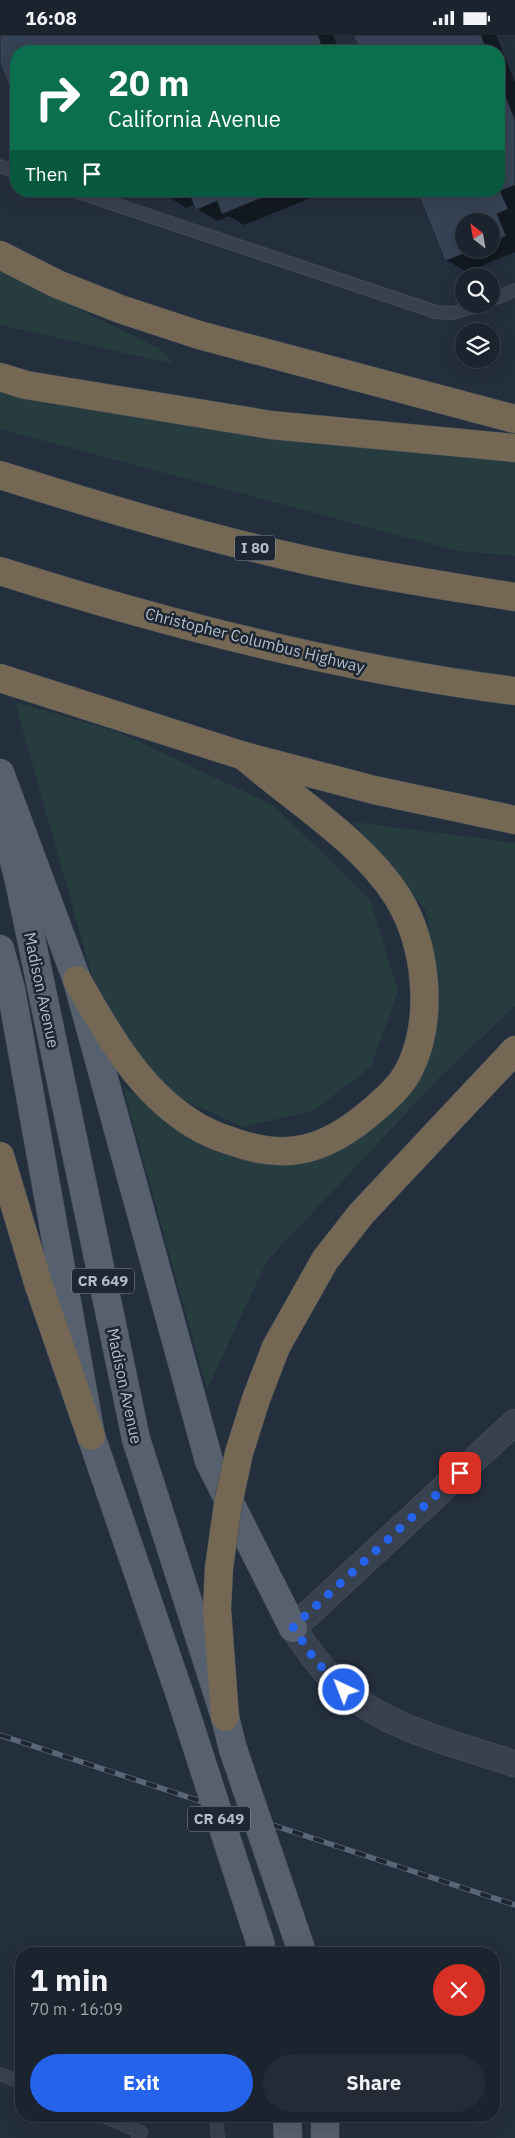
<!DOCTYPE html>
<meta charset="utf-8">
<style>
:root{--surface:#1b232e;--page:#242b36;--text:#f1f3f6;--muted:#a0a4aa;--line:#39404a;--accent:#2563eb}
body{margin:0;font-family:"IBM Plex Sans",sans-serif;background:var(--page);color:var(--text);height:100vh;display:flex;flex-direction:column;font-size:19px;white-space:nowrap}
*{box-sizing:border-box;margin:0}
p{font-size:16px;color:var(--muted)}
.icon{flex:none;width:28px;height:28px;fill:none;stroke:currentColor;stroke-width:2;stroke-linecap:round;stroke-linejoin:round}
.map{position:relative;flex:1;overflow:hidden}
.panel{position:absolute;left:15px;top:1912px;width:485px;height:175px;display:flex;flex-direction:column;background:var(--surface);border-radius:20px;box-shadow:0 5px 20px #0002,0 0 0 1px var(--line)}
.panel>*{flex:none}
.top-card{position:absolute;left:10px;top:10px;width:495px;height:152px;border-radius:20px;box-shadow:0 5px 20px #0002,0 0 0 1px var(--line);background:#0b6e4f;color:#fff;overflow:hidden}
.needle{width:32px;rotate:329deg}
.tools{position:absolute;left:455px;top:178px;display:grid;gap:10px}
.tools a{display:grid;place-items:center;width:45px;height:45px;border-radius:50%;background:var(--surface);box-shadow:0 5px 20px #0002,0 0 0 1px var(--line);font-size:25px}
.pin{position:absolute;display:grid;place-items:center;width:42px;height:42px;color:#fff;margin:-21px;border-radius:10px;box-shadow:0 2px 8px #0006}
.me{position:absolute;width:55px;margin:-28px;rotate:317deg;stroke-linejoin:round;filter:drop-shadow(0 0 4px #0008)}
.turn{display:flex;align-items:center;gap:18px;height:105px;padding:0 15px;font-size:22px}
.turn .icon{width:65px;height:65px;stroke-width:2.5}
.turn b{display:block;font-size:35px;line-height:42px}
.then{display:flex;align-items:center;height:48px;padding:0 15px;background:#0003;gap:10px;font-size:19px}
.round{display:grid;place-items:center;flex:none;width:52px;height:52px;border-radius:26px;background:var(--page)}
.head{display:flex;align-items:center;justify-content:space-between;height:85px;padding:0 15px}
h1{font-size:30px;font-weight:800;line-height:38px}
.action{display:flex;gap:10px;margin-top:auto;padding:10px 15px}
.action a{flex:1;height:58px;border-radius:30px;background:var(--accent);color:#fff;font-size:20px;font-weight:800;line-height:58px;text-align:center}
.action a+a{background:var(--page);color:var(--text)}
.status{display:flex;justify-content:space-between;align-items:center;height:35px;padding:0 25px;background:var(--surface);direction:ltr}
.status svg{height:14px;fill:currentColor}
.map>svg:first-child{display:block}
.green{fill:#263c3f}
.shadow{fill:#0007;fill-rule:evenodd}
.building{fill:#364354;stroke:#1f2835}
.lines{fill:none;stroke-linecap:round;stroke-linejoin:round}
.service-casing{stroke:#414a57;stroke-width:14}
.minor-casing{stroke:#414a57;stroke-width:27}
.primary-casing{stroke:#414a57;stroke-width:29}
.motorway-casing{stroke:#434c59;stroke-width:29}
.service{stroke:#38414e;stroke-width:12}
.minor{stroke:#38414e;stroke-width:25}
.primary{stroke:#56606e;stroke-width:28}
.motorway{stroke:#746855;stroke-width:28}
.rail-casing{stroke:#5a6575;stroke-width:5.5}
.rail{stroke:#1d2633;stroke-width:4;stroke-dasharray:11;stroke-linecap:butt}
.primary-bridge-casing{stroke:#414a57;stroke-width:29;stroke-linecap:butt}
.motorway-bridge-casing{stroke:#434c59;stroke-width:29;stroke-linecap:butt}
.primary-bridge{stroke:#56606e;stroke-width:28}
.motorway-bridge{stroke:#746855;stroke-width:28}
.route{stroke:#2563eb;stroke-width:9;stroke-dasharray:0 16.2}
.labels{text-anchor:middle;stroke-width:5;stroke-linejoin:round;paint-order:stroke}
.shield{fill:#1d2633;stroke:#878f9c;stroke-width:1}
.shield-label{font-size:15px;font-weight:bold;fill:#b4bcc9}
.street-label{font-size:16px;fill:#b4bcc9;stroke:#1d2633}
</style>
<div class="status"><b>16:08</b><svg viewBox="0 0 49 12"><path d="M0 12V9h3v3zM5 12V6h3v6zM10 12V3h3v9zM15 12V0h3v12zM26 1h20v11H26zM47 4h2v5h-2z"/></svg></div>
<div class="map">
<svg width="515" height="2103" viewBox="0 0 515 2103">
<rect width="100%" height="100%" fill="#242f3e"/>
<g class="green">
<polygon points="0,236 159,313 174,329 0,290"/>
<polygon points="0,346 515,424 515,521 457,516 0,394"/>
<polygon points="15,667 116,696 273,770 370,864 398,957 371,1032 313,1076 243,1092 177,1062 120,998 92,941"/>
<polygon points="354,787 515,808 515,971 442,1040 267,1226 207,1354 123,1052 252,1128 356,1103 426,1030 440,963 426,876"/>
</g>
<g class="shadow">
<polygon points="0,0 333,0 339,16 16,16 16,56 11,53 0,26"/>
<path d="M355,0H496L515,47V217L467,237L446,225L418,156H499V16H361ZM464,186H491V214H464Z"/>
<polygon points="142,156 328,156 244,190 229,181 218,186 197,174 195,169 186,173 164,159 154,163"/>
</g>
<g class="building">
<polygon points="0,0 318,0 321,9 303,16 16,16 16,52 10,54 0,29"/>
<polygon points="353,0 481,0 487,16 360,16"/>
<polygon points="499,45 515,85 515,150 500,156 508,174 497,179 506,201 491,207 491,186 464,186 464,214 475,214 445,226 417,156 499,156"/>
<polygon points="188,156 278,156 222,179 217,166 196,175"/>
</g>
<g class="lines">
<g class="service-casing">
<g id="service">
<polyline points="0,131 16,137"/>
<polyline points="75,156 436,277 453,278 482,269"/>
<polyline points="491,265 515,255"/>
<polyline points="0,2039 21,2047"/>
<polyline points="103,2081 141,2097 138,2103"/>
<polyline points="216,2081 218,2103"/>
</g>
</g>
<g class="minor-casing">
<path id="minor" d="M515,1387L293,1593C308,1615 323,1637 344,1655C388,1694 459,1710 515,1729"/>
</g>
<g class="primary-casing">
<g id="primary">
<polyline points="0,738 77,945 209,1426 293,1593"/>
<polyline points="0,770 19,846 136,1404 225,1682 233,1714"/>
<polyline points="0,914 11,954 91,1401 179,1657"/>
<polyline points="287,2081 288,2103"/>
<polyline points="325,2081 325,2103"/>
</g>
</g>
<g class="motorway-casing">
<g id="motorway">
<polyline points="0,220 57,249 120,274 199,300 515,384"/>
<polyline points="0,342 26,350 271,390 515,413"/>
<path d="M0,440C102,472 205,503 310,526C378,541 447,551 515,562"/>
<path d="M0,536C167,589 340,634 515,656"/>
<polyline points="0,643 244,721 374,755 515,785"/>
<path d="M77,945C107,998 139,1056 193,1089C204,1096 218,1102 231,1106C287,1127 327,1115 372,1076C386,1064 399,1053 408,1037C435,986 427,909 397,861C361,805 294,765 244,721"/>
<polyline points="0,1121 39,1251 91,1401"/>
<polyline points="239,1418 256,1364 276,1312 325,1225 361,1179 515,1015"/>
<polyline points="219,1533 217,1574 225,1682"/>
</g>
</g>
<use href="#service" class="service"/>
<use href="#minor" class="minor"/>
<use href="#primary" class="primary"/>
<use href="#motorway" class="motorway"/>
<g class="rail-casing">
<polyline id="rail" points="0,1700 515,1870"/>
</g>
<use href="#rail" class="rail"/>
<g class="primary-bridge-casing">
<g id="primary-bridge">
<polyline points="179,1657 261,1910"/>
<polyline points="233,1714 301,1914"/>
</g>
</g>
<g class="motorway-bridge-casing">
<polyline id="motorway-bridge" points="219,1533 228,1469 239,1418"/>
</g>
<use href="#primary-bridge" class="primary-bridge"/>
<use href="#motorway-bridge" class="motorway-bridge"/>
</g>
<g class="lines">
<polyline class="route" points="344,1655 315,1625 293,1592 460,1438"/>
</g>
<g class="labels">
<g class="shield">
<rect x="235" y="500.5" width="40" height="25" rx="4"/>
<rect x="72" y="1233.5" width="62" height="25" rx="4"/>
<rect x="188" y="1771.5" width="62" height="25" rx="4"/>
</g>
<g class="shield-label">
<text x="255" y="518">I 80</text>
<text x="103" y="1251">CR 649</text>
<text x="219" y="1789">CR 649</text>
</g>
<g class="street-label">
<text transform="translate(255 605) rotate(14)" y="6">Christopher Columbus Highway</text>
<text transform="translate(42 955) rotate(78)" y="6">Madison Avenue</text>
<text transform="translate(125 1351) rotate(78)" y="6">Madison Avenue</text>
</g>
</g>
</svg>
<div class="tools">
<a><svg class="needle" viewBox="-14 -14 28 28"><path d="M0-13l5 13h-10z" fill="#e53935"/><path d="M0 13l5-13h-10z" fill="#a0a4aa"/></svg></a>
<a><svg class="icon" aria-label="search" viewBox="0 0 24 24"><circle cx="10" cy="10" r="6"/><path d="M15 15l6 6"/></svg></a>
<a><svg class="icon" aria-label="layers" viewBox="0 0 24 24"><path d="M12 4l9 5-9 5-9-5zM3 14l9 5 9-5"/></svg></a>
</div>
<div class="pin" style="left:460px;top:1438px;background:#d93025"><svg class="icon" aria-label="arrive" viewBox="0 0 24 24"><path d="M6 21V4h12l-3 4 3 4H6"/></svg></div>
<svg class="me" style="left:344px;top:1655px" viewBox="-20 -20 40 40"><circle r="17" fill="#2563eb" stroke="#fff" stroke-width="3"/><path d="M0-11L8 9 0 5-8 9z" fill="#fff"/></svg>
<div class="top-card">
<div class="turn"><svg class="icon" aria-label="right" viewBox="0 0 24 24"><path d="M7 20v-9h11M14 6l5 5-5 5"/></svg><div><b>20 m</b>California Avenue</div></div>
<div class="then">Then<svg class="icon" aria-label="arrive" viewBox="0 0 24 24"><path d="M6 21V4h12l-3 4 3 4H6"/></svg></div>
</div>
<section class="panel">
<div class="head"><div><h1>1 min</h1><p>70 m · 16:09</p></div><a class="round" style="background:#d93025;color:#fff"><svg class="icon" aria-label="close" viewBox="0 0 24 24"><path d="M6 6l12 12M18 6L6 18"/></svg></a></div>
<div class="action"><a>Exit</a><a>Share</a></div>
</section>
</div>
